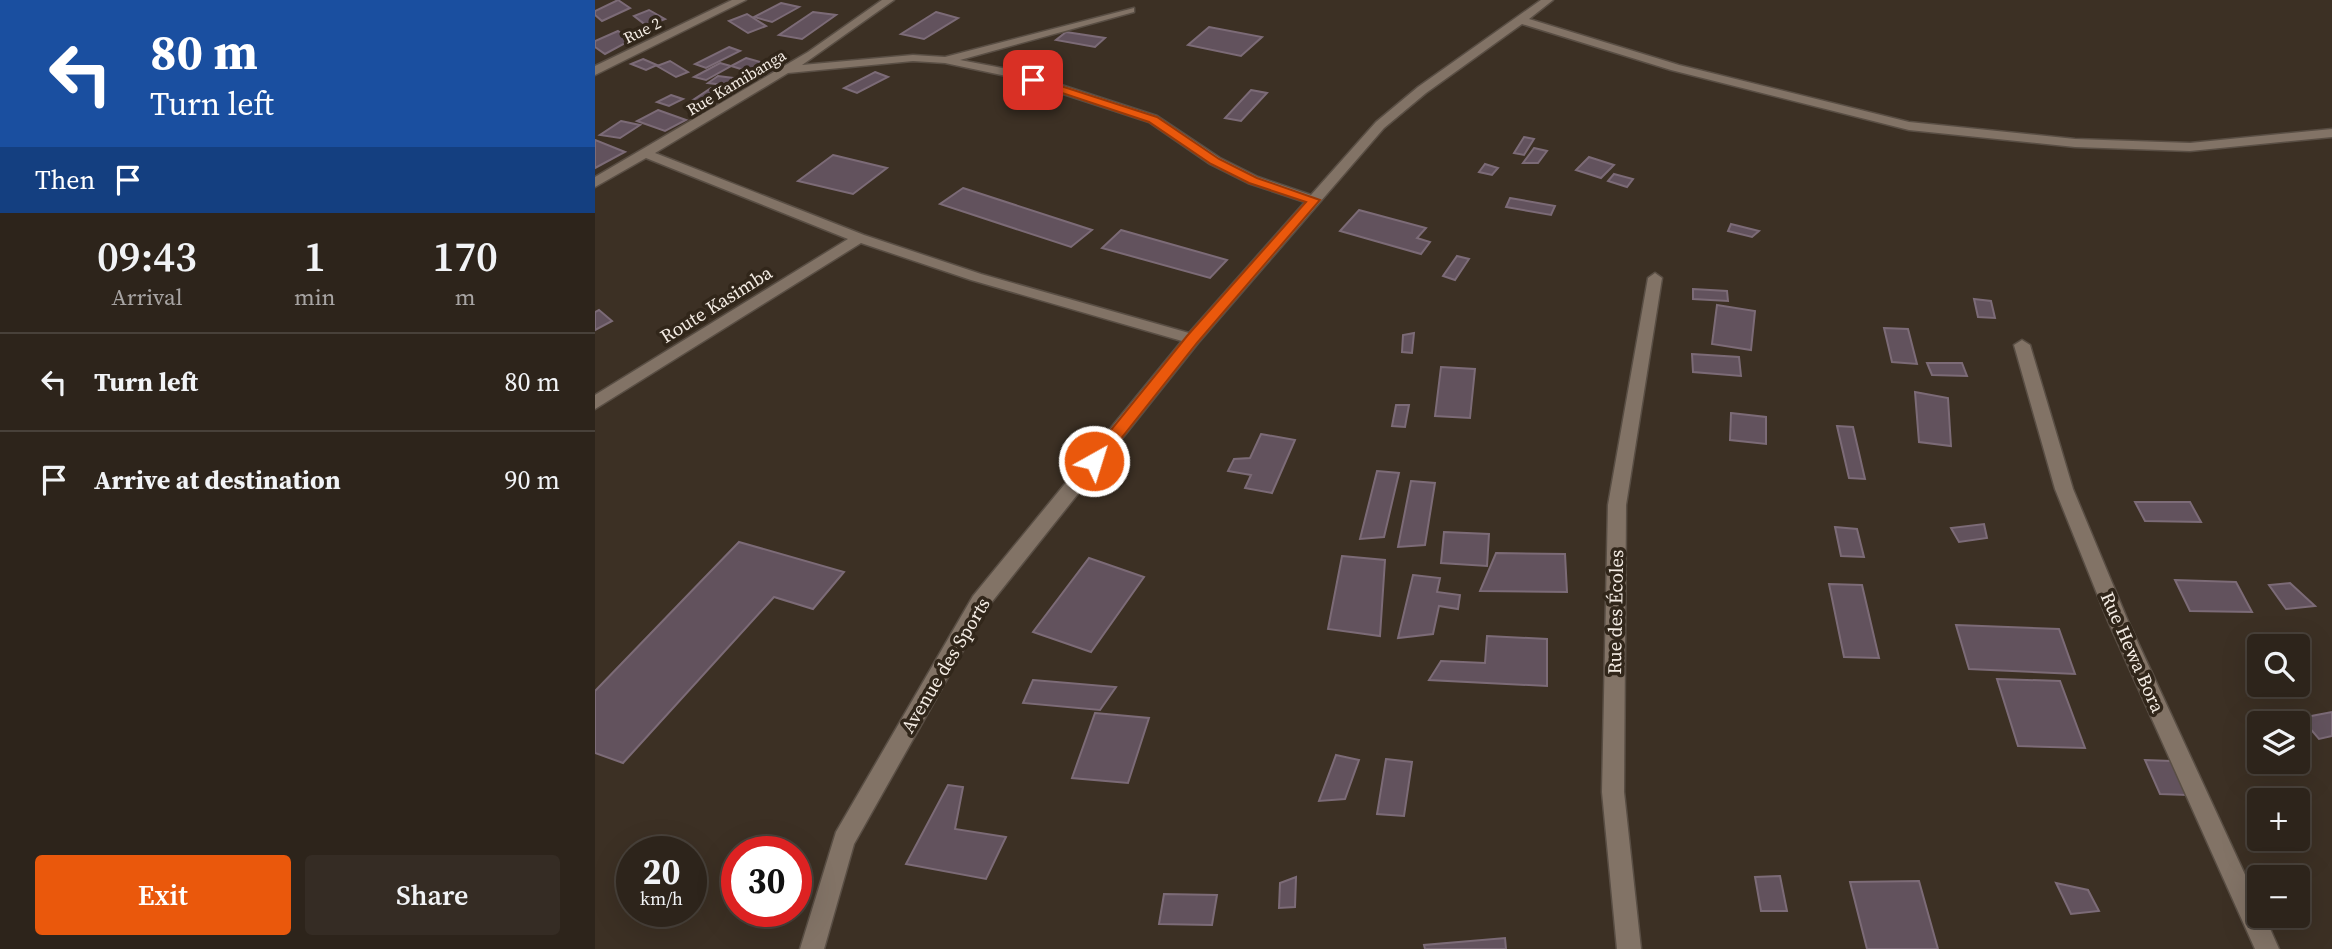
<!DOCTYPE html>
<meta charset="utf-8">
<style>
:root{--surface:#2d241b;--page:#352c24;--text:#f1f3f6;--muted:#a7a4a3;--line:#48413a;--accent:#ea580c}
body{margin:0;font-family:"Source Serif 4",serif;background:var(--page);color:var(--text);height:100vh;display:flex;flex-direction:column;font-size:26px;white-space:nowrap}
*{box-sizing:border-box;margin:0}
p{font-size:23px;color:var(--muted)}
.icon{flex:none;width:38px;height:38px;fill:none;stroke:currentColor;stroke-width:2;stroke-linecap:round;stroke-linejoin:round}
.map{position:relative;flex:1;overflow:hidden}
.drawer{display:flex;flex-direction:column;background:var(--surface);width:595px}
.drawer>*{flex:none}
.top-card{background:#1a4fa0;color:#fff;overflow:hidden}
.buttons{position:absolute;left:1652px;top:634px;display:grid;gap:14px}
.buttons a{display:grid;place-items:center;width:63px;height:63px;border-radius:7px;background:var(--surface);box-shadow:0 7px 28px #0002,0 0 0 2px var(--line);font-size:35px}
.speed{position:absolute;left:21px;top:836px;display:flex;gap:14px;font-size:35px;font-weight:700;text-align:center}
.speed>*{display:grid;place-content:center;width:91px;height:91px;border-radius:50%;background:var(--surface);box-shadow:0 7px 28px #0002,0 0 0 2px var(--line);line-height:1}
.speed small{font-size:18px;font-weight:400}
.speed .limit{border:10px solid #d22;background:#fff;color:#111}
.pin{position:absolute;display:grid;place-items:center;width:60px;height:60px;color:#fff;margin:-30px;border-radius:14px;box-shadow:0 4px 10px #0006}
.me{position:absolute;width:77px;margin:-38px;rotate:39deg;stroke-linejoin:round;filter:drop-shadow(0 0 5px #0008)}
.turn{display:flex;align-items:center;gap:24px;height:147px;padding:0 35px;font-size:32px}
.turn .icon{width:91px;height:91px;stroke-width:2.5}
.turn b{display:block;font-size:49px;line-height:60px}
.then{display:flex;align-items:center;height:66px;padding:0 35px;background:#0003;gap:14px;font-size:26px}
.eta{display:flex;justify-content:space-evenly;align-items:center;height:119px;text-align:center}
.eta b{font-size:42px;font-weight:600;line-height:49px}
.cta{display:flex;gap:14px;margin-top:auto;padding:14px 35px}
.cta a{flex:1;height:80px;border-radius:7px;background:var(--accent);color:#fff;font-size:28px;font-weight:600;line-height:80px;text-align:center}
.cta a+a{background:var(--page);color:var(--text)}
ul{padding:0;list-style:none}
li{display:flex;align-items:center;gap:21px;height:98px;padding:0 35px;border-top:2px solid var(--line)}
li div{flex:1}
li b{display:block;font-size:26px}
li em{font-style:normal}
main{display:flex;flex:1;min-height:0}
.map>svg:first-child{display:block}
.building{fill:#62525d;stroke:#7c6b77;stroke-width:2}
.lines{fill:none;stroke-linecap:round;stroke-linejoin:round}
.street-casing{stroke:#594e44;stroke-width:3}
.street{fill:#827366;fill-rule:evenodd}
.route{fill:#ea580c;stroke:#983908;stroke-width:2}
.labels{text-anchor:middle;stroke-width:7;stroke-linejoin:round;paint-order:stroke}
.far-street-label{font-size:16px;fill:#f4ece4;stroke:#31261a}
.street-label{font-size:19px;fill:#f4ece4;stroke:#31261a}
</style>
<main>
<section class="drawer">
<div class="top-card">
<div class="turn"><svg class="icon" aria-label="left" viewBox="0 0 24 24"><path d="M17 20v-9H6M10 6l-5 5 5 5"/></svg><div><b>80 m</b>Turn left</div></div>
<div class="then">Then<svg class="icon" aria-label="arrive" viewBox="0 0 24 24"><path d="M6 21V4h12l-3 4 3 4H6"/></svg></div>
</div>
<div class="eta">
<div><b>09:43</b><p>Arrival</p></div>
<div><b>1</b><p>min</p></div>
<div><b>170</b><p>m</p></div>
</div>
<ul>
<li><svg class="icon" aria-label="left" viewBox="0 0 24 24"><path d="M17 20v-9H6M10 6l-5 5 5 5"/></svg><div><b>Turn left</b></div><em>80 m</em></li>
<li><svg class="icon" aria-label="arrive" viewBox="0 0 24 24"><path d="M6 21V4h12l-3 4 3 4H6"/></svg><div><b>Arrive at destination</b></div><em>90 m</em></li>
</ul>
<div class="cta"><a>Exit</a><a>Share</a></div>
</section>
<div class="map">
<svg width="1737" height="949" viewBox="0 0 1737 949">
<rect width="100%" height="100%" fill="#3c3024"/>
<g class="building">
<polygon points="23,0 35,8 7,21 0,15 0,11"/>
<polygon points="186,3 204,7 177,22 159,17"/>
<polygon points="54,10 70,19 52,26 39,16"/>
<polygon points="218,12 241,15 207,39 184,35"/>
<polygon points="341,12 363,18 329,39 306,34"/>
<polygon points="152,14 171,26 153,33 134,21"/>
<polygon points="614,27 667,37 646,56 593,45"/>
<polygon points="23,31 36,40 10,54 0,47 0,41"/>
<polygon points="471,32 510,38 500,47 461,40"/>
<polygon points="134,47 145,51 111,68 100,64"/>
<polygon points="151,58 187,68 172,77 136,66"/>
<polygon points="48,59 62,65 51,70 36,64"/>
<polygon points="75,61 93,72 81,77 62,66"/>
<polygon points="125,63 136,66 111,80 99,77"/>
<polygon points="280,72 293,77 262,93 249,88"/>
<polygon points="123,76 162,81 153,88 113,83"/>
<polygon points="116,88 136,92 116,106 95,102"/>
<polygon points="656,90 672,93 646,121 630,118"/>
<polygon points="76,95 88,99 74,106 62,102"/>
<polygon points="63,110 91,120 70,131 42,121"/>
<polygon points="26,121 45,125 25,138 5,135"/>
<polygon points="929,137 939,139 929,155 919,153"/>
<polygon points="0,140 30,152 0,168"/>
<polygon points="939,148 952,151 943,163 928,163"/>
<polygon points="238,155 292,168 258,194 203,181"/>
<polygon points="994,157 1019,165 1006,178 981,170"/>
<polygon points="890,164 903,168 897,175 884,172"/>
<polygon points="1019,174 1038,179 1032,187 1013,181"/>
<polygon points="368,188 497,230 476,247 345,204"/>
<polygon points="915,198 960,206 956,215 911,207"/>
<polygon points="764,210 831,228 822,238 835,242 826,254 745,231"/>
<polygon points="1136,224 1164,231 1157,237 1133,231"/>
<polygon points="526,230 632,260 615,278 507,248"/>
<polygon points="862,256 874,259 860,280 848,276"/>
<polygon points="1098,289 1132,291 1133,301 1098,299"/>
<polygon points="1379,299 1396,301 1400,318 1383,317"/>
<polygon points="1122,305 1160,311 1156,350 1117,344"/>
<polygon points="4,310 17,321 0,330 0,312"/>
<polygon points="1289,328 1313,329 1322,364 1297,362"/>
<polygon points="819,333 817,353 807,352 808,335"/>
<polygon points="1097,354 1144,357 1146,376 1098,372"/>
<polygon points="1332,363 1367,363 1372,376 1337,375"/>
<polygon points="846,367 880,369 875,418 840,416"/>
<polygon points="1320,392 1353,398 1356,446 1324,442"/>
<polygon points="801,405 814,405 810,427 797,426"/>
<polygon points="1136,413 1171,417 1171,444 1135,440"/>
<polygon points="1242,426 1258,427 1270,479 1254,478"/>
<polygon points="666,434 700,440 677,493 650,488 656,475 633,471 639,459 655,458"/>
<polygon points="782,471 804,473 789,537 765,539"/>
<polygon points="816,481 840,483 830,545 803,547"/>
<polygon points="1540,502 1595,502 1606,522 1550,521"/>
<polygon points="1389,524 1392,538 1364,542 1356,528"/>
<polygon points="1240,527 1262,529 1269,557 1246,556"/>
<polygon points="849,532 894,534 892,566 846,563"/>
<polygon points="144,542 249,572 218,609 179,597 28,763 0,753 0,691"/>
<polygon points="901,553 970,554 972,592 885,591"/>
<polygon points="747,556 790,560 785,636 733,629"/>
<polygon points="494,558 549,577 496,652 438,632"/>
<polygon points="818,575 845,578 842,592 865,595 863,609 844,606 838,634 803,638"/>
<polygon points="1580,580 1641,582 1657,612 1595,611"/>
<polygon points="1695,583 1720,606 1691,609 1674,585"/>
<polygon points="1234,584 1267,585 1284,658 1249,657"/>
<polygon points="1361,625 1464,629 1480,674 1374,669"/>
<polygon points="892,636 952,639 952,686 834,680 846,661 890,663"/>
<polygon points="1402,679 1465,681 1490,748 1423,746"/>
<polygon points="438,680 521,687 505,710 428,703"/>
<polygon points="1737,712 1737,736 1724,739 1706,718"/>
<polygon points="500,713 554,718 533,783 477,778"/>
<polygon points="741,755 764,760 750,799 724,801"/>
<polygon points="791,759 817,762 809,816 782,814"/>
<polygon points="1550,760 1576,761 1592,795 1565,794"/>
<polygon points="353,785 368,787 360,829 411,837 391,879 311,864"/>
<polygon points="1185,876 1192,911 1166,911 1160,877"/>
<polygon points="701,877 700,907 684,908 685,883"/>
<polygon points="1324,881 1343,949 1272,949 1255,882"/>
<polygon points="1461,883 1493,890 1504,911 1476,914"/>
<polygon points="569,894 622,895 617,925 564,924"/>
<polygon points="910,938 911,949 830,949 829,945"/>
</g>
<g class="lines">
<g class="street-casing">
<g id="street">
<polygon points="137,0 151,0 0,75 0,66"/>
<path d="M287,0H299L207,65L318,55L350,57L539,8V12L365,60L423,71L562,116L625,158L663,177L716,195L781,122L823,87L946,0H958L934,19L1084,65L1314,122L1480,139L1595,143L1737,129V137L1595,151L1480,147L1314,130L1076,70L927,24L831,93L789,128L603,343L392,608L259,844L229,949H205L241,832L378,596L587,341L376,280L266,243L0,409V395L253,239L51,158L0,187V177L213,52ZM318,61L350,63L416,77L554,122L615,164L653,183L710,202L594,333L386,274L269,235L60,153L193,73Z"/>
<polygon points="1060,273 1067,278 1031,505 1029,792 1046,949 1022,949 1007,792 1013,505 1053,278"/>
<polygon points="1427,340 1435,345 1478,489 1533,621 1664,905 1664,915 1669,915 1684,949 1660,949 1513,621 1460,489 1419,345"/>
</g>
</g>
<use href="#street" class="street"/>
</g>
<polygon class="route" points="438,77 562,117 624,159 662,178 725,200 602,343 505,465 494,465 491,461 494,457 592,336 711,202 654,183 616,164 554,122 434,82 432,80"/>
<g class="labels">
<g class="far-street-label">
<text transform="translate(47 30) rotate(-26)" y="6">Rue 2</text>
<text transform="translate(141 82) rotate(-31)" y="6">Rue Kamibanga</text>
</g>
<g class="street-label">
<text transform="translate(121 304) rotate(-32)" y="7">Route Kasimba</text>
<text transform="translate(1020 612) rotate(-89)" y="7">Rue des Écoles</text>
<text transform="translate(1538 652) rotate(66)" y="7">Rue Hewa Bora</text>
<text transform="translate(350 665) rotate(-59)" y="7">Avenue des Sports</text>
</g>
</g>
</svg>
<div class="buttons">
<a><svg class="icon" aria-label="search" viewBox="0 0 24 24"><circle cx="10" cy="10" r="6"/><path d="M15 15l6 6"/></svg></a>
<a><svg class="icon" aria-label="layers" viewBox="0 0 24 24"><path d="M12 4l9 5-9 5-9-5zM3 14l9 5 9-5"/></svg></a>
<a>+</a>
<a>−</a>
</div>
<div class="speed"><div>20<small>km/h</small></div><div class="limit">30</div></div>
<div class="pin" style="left:438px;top:80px;background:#d93025"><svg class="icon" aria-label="arrive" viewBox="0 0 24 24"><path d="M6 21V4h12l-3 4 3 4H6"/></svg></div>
<svg class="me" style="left:499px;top:461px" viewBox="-20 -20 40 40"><circle r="17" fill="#ea580c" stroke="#fff" stroke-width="3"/><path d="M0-11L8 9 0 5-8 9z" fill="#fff"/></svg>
</div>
</main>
